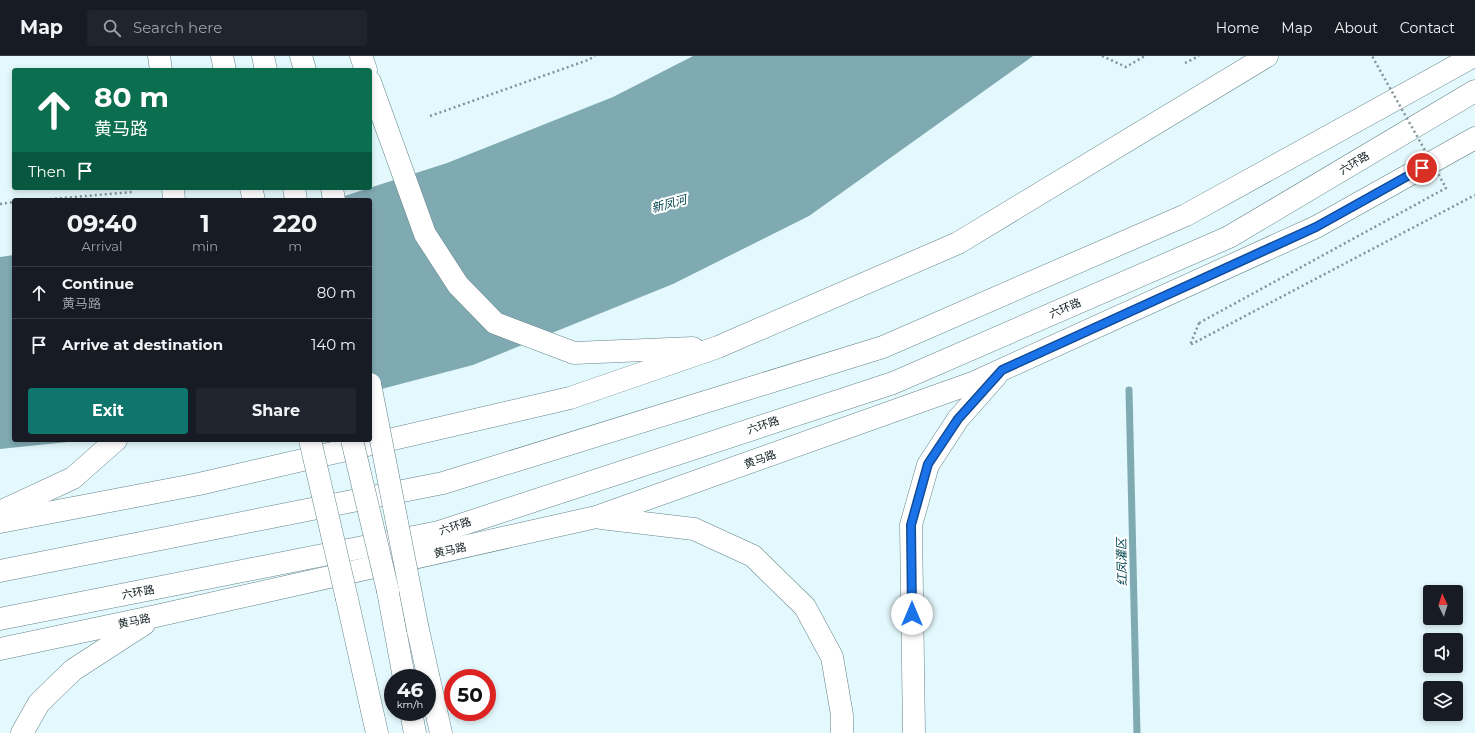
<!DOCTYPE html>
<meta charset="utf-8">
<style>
:root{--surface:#171b24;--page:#20242c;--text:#f1f3f6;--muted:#9ea1a6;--line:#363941;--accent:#0f766e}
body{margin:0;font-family:Montserrat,"Noto Sans SC",sans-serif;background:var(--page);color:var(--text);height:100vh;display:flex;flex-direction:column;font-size:15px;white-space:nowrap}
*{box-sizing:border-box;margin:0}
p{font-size:13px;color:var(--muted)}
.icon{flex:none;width:22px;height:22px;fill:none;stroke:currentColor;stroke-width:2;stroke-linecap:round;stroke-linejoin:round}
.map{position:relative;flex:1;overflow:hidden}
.sheet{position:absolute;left:12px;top:142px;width:360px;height:244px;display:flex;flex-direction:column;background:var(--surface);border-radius:4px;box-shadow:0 2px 6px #0003}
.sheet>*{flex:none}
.banner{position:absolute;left:12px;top:12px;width:360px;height:122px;border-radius:4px;box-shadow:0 2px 6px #0003;background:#0b6e4f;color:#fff;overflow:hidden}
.needle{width:26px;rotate:356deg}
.fabs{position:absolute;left:1423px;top:529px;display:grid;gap:8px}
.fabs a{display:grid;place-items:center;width:40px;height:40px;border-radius:4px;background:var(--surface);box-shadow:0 2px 6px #0003;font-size:20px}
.speed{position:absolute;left:384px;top:613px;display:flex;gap:8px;font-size:20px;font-weight:700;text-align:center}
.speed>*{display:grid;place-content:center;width:52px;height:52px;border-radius:50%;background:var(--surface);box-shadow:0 2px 6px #0003;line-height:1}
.speed small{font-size:10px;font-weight:400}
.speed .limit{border:6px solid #d22;background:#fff;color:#111}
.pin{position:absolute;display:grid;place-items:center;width:34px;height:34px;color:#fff;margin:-17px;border:2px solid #fff;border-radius:50%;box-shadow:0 1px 4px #0007}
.me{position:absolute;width:44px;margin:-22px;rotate:0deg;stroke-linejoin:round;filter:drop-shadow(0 0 3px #0008)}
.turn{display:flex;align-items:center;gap:14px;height:84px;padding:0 16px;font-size:18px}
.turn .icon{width:52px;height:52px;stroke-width:2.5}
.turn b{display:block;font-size:28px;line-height:34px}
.then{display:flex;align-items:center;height:38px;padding:0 16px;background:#0003;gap:8px;font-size:15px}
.eta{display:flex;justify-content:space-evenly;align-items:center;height:68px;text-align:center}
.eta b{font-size:24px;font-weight:700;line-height:28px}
.button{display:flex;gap:8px;margin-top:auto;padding:8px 16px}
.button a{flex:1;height:46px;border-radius:4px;background:var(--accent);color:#fff;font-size:16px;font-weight:700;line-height:46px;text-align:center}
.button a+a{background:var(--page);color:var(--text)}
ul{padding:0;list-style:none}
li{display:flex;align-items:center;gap:12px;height:52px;padding:0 16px;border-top:1px solid var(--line)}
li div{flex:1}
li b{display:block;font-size:15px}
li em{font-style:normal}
header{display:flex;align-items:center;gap:24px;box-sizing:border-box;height:56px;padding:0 20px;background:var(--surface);border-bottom:1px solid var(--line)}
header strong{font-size:19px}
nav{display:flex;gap:22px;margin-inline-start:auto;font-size:14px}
.search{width:280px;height:36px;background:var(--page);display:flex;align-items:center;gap:10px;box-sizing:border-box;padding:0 14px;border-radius:4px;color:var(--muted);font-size:15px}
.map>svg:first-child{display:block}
.water{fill:#80aab2}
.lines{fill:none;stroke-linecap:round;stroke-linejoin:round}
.stream{stroke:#80aab2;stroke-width:7}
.major-casing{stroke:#63848a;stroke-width:23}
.highway-casing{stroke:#63848a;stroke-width:23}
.path{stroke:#829397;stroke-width:2.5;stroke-dasharray:2 3;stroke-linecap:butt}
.major{stroke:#fff;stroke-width:22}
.highway{stroke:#fff;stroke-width:22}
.major-bridge-casing{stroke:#63848a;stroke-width:23;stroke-linecap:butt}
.path-bridge{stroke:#829397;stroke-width:2.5;stroke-dasharray:2 3;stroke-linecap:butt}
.major-bridge{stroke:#fff;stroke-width:22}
.route-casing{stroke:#114b97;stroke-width:10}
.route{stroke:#1a73e8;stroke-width:7}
.labels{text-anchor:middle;stroke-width:4;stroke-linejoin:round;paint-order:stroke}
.street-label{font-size:11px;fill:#0e1b1e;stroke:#fff}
.water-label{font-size:12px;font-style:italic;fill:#01454e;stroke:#fff}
</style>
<header>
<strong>Map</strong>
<div class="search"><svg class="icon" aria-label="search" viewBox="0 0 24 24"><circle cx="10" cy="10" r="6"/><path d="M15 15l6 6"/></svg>Search here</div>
<nav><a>Home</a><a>Map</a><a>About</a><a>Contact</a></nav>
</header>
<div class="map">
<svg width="1475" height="677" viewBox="0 0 1475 677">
<rect width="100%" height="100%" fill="#e4f9fd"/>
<g class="water">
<polygon points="693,0 1033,0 809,160 673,228 473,309 370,336 370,144 332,144 447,107 613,41"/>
<polygon points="14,199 14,384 87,384 0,393 0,201"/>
</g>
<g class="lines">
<polyline class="stream" points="1129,334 1137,677"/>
<g class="major-casing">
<g id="major">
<polyline points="159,0 161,14"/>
<polyline points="222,0 225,14"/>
<polyline points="263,0 266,14"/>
<polyline points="301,0 305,14"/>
<polyline points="361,0 366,14"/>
<polyline points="370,26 425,178 458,229 495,267 574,297 693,292"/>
<polyline points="173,132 174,144"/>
<polyline points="251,132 254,144"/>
<polyline points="294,132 296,144"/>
<polyline points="332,132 334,144"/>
<polyline points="0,456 73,422 116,384"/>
<polyline points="601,462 694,473 753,500 805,551 832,601 842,659 842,677"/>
<polyline points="0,466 199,428 570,342 718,291 958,187 1267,0"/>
<polyline points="388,535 404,622"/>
<polyline points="347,543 377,677"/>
<polyline points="418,574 441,677"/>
<polyline points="0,593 156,560 596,461 975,326 1316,171 1475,82"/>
<polyline points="411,656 415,677"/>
<polyline points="22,677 39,647 73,614 144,568"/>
<polyline points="914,677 911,469 928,409 958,363 996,320"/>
</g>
</g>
<g class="highway-casing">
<g id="highway">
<polyline points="0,515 443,427 883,291 1186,159 1474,0"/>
<polyline points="0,563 439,476 893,327 1229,181 1475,35"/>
</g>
</g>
<g class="path">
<polyline points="1102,0 1126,11 1145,0"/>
<polyline points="1185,7 1199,0"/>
<polyline points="430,60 588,4 595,0"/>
<polyline points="40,144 132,136"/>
<polyline points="0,148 14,146"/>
<polyline points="1199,267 1190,289 1475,139"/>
</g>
<use href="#major" class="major"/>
<use href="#highway" class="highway"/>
<g class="major-bridge-casing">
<g id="major-bridge">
<polyline points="370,328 418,574"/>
<polyline points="310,384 347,543"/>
<polyline points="352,384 388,535"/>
</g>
</g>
<polyline class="path-bridge" points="1199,267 1446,132 1372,0"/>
<use href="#major-bridge" class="major-bridge"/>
</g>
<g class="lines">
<g class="route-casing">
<polyline id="route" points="912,558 911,469 928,408 958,363 1002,314 1316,171 1422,112"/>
</g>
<use href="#route" class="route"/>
</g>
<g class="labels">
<g class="street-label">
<text transform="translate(1354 107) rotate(-31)" y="4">六环路</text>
<text transform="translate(1065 252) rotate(-23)" y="4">六环路</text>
<text transform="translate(763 369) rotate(-18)" y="4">六环路</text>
<text transform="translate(760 403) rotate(-20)" y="4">黄马路</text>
<text transform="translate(455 470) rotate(-18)" y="4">六环路</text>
<text transform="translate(450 494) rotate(-13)" y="4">黄马路</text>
<text transform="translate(138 536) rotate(-11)" y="4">六环路</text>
<text transform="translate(134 565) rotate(-12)" y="4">黄马路</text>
</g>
<g class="water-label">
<text transform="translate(669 148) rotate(-15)" y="4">新凤河</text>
<text transform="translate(1122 506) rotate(-91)" y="4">红凤灌区</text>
</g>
</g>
</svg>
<div class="fabs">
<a><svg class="needle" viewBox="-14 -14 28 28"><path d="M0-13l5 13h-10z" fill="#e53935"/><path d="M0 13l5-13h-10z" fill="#9ea1a6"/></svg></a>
<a><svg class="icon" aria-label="sound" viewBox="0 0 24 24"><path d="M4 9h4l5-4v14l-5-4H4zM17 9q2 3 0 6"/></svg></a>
<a><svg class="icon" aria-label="layers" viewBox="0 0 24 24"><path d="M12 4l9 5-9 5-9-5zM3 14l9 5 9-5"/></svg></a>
</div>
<div class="speed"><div>46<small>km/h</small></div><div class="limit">50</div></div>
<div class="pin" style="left:1422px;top:112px;background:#d93025"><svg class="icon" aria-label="arrive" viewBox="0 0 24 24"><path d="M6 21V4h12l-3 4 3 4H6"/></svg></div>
<svg class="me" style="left:912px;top:558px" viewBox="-20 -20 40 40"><circle r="19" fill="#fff"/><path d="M0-13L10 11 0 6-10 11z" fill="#1a73e8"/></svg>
<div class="banner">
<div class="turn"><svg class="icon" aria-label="ahead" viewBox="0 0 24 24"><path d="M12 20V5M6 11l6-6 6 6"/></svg><div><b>80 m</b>黄马路</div></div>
<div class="then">Then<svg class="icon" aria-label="arrive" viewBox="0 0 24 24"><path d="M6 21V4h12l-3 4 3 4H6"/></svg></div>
</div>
<section class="sheet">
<div class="eta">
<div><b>09:40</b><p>Arrival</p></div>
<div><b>1</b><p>min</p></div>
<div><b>220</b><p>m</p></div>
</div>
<ul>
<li><svg class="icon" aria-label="ahead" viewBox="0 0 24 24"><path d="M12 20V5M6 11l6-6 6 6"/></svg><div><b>Continue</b><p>黄马路</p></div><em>80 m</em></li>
<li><svg class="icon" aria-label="arrive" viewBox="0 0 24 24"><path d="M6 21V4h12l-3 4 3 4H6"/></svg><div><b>Arrive at destination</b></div><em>140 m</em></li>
</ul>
<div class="button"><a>Exit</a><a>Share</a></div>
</section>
</div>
